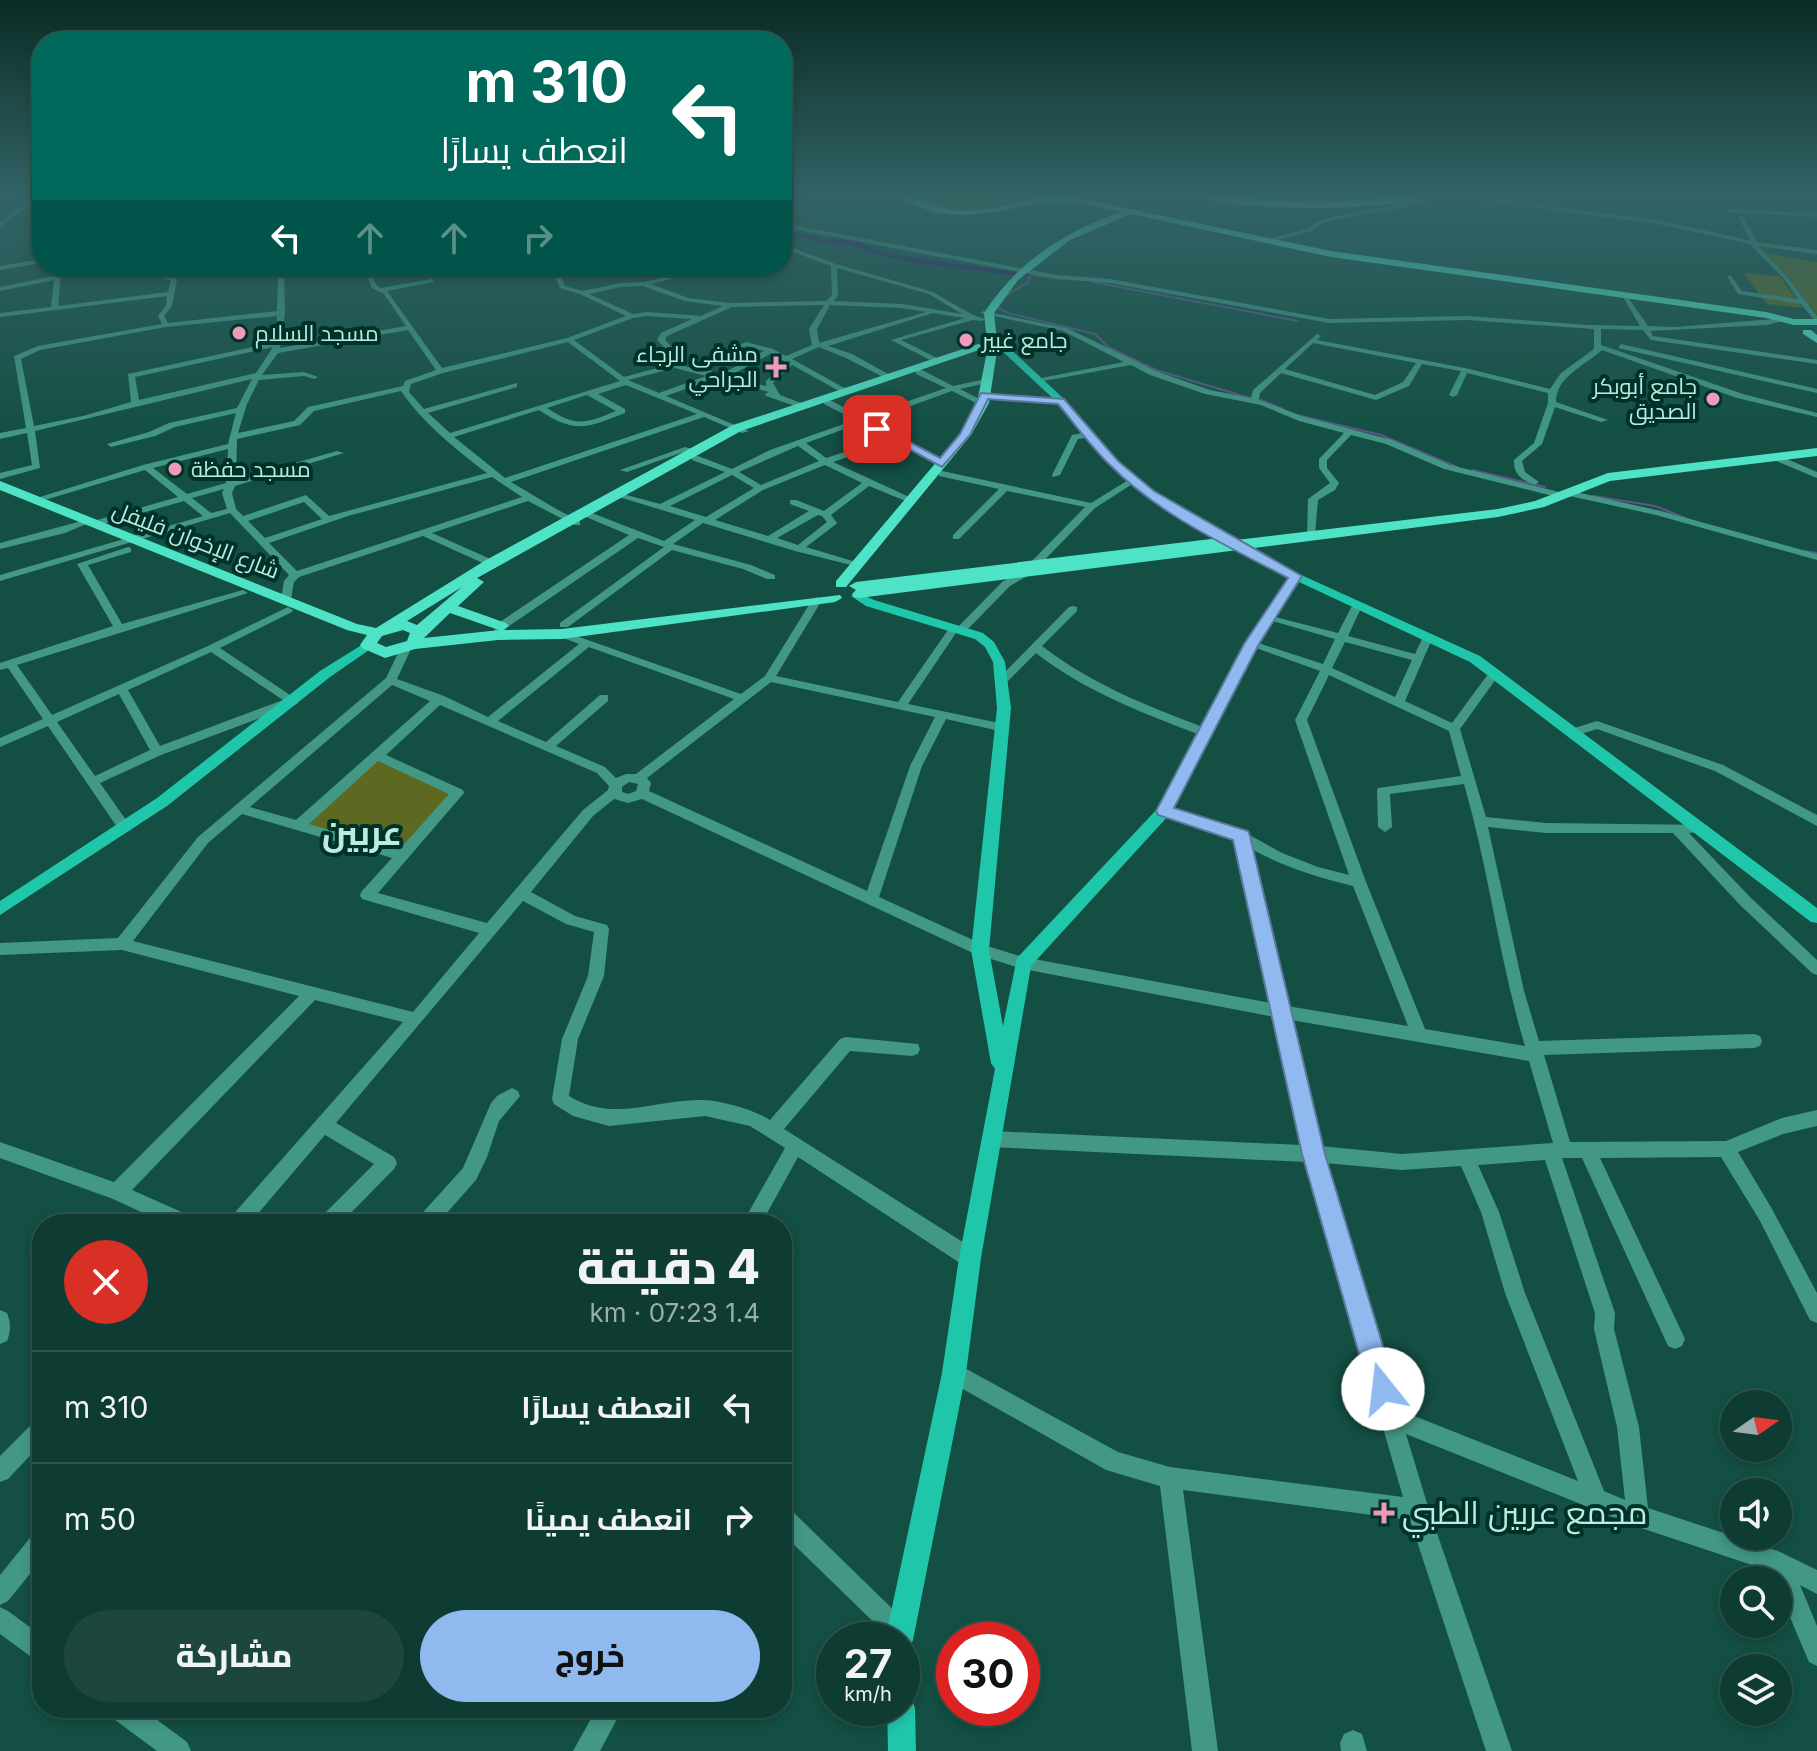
<!DOCTYPE html>
<html lang="ar">
<meta charset="utf-8">
<style>
:root{--surface:#0e3b32;--page:#1c463e;--text:#f1f3f6;--muted:#9badac;--line:#2e554d;--accent:#90b9f0}
body{margin:0;font-family:Inter,Cairo,sans-serif;background:var(--page);color:var(--text);direction:rtl;height:100vh;display:flex;flex-direction:column;font-size:30px;white-space:nowrap}
*{box-sizing:border-box;margin:0}
p{font-size:26px;color:var(--muted)}
.icon{flex:none;width:44px;height:44px;fill:none;stroke:currentColor;stroke-width:2;stroke-linecap:round;stroke-linejoin:round}
.map{position:relative;flex:1;overflow:hidden;direction:ltr}
.side{position:absolute;left:32px;top:1214px;width:760px;height:504px;display:flex;flex-direction:column;background:var(--surface);border-radius:32px;box-shadow:0 4px 12px #0003,0 0 0 2px var(--line);direction:rtl}
.side>*{flex:none}
.top-card{position:absolute;left:32px;top:32px;width:760px;height:244px;border-radius:32px;box-shadow:0 4px 12px #0003,0 0 0 2px var(--line);direction:rtl;background:#00695c;color:#fff;overflow:hidden}
.needle{width:52px;rotate:76deg}
.controls{position:absolute;left:1720px;top:1390px;display:grid;gap:16px}
.controls a{display:grid;place-items:center;width:72px;height:72px;border-radius:50%;background:var(--surface);box-shadow:0 4px 12px #0003,0 0 0 2px var(--line);font-size:40px}
.speed{position:absolute;left:816px;top:1622px;display:flex;gap:16px;font-size:40px;font-weight:700;text-align:center}
.speed>*{display:grid;place-content:center;width:104px;height:104px;border-radius:50%;background:var(--surface);box-shadow:0 4px 12px #0003,0 0 0 2px var(--line);line-height:1}
.speed small{font-size:20px;font-weight:400}
.speed .limit{border:12px solid #d22;background:#fff;color:#111}
.pin{position:absolute;display:grid;place-items:center;width:68px;height:68px;color:#fff;margin:-34px;border-radius:16px;box-shadow:0 4px 12px #0006}
.me{position:absolute;width:88px;margin:-44px;rotate:344deg;stroke-linejoin:round;filter:drop-shadow(0 0 6px #0008)}
.turn{display:flex;align-items:center;gap:28px;height:168px;padding:0 32px;font-size:36px}
.turn .icon{width:104px;height:104px;stroke-width:2.5}
.turn b{display:block;font-size:56px;line-height:68px}
.lanes{display:flex;align-items:center;height:76px;padding:0 32px;background:#0003;justify-content:center;gap:40px;direction:ltr}
.lanes .off{opacity:.35}
.round{display:grid;place-items:center;flex:none;width:84px;height:84px;border-radius:42px;background:var(--page)}
.summary{display:flex;align-items:center;justify-content:space-between;height:136px;padding:0 32px}
h1{font-size:48px;font-weight:800;line-height:60px}
.action{display:flex;gap:16px;margin-top:auto;padding:16px 32px}
.action a{flex:1;height:92px;border-radius:48px;background:var(--accent);color:#111;font-size:32px;font-weight:800;line-height:92px;text-align:center}
.action a+a{background:var(--page);color:var(--text)}
ul{padding:0;list-style:none}
li{display:flex;align-items:center;gap:24px;height:112px;padding:0 32px;border-top:2px solid var(--line)}
li div{flex:1}
li b{display:block;font-size:30px}
li em{font-style:normal}
.map>svg:first-child{display:block}
.green{fill:#5d6820}
.lines{fill:none;stroke-linecap:round;stroke-linejoin:round}
.stream{stroke:#5f558c;stroke-width:2}
.river{fill:#381468;fill-rule:evenodd}
.minor{fill:#429885;fill-rule:evenodd}
.tertiary{fill:#429885;fill-rule:evenodd}
.secondary{fill:#20c6aa;fill-rule:evenodd}
.primary{fill:#4ee3c6;fill-rule:evenodd}
.trunk{fill:#68efd2;fill-rule:evenodd}
.route{fill:#90b9f0;stroke:#5e789c;stroke-width:2}
.poi-dot{fill:#ef9ab8;stroke:#00322a;stroke-width:3}
.labels{text-anchor:middle;stroke-width:8;stroke-linejoin:round;paint-order:stroke}
.far-poi-label{font-size:22px;fill:#bbecdf;stroke:#00322a;text-anchor:start}
.far-street-label{font-size:22px;fill:#bbecdf;stroke:#00322a}
.near-poi-label{font-size:32px;fill:#bbecdf;stroke:#00322a;text-anchor:start}
.district-label{font-size:34px;font-weight:bold;fill:#bbecdf;stroke:#00322a}
</style>
<div class="map">
<svg width="1817" height="1751" viewBox="0 0 1817 1751">
<rect width="100%" height="100%" fill="#134f43"/>
<g class="green">
<path d="M929,193H1033L1035,194C1017,212 942,220 925,199Z"/>
<path d="M1206,193H1419C1345,206 1281,207 1206,193Z"/>
<polygon points="1765,253 1817,262 1817,315 1789,278"/>
<polygon points="1743,273 1779,276 1803,308 1767,304"/>
<polygon points="377,760 453,794 401,852 306,824"/>
</g>
<g class="lines">
<g class="stream">
<polyline points="1026,274 1062,279"/>
<polyline points="1093,282 1298,321"/>
<polyline points="1003,297 1029,282 1029,277 1021,273"/>
<polyline points="996,307 1008,313 1095,334 1108,347 1156,370 1250,398"/>
<polyline points="1261,400 1283,409"/>
<polyline points="1301,416 1381,435 1457,467"/>
<polyline points="1472,470 1545,487"/>
<polyline points="1593,496 1655,506 1690,520"/>
<polyline points="1805,551 1817,553"/>
</g>
<polygon class="river" points="782,230 831,239 855,240 870,248 909,257 1031,274 1026,277 909,262 864,251 853,245 831,245 782,234"/>
<g class="minor">
<polygon points="1451,193 1663,221 1751,241 1738,217 1743,216 1757,242 1817,250 1817,254 1758,246 1787,276 1817,316 1817,321 1814,320 1801,304 1738,294 1727,276 1731,276 1742,291 1798,299 1783,278 1750,244 1663,225 1449,196"/>
<polygon points="1726,209 1817,213 1817,217 1724,212"/>
<path d="M782,223L1057,275L1110,279L1329,319L1468,316L1589,325L1640,326L1622,295L1625,293L1648,326L1675,327L1786,318V320L1767,325L1650,331L1653,336L1817,360V364L1651,340L1643,330L1601,329V345L1743,394L1817,413V417L1737,398L1602,350C1586,365 1556,376 1556,402L1608,420L1601,422L1555,407L1542,444L1522,461L1525,472L1539,482L1535,485C1523,481 1513,474 1514,460L1534,443L1548,403V393L1467,373L1457,395L1453,397L1449,395L1461,371L1422,364L1409,386L1376,400L1281,373L1260,393L1259,400L1305,417L1392,440L1450,465L1563,493L1567,490L1661,511L1817,554V560L1656,515L1565,495L1561,498L1444,469L1386,444L1351,435L1327,460V468L1339,483L1335,490L1318,500L1315,534L1307,536L1308,499L1330,483L1319,468V459L1344,433L1299,421L1261,405L1205,394L1150,375L1131,365L1038,382L1037,380L1041,378L1124,362L1063,331L980,313L983,311L1067,328L1156,371L1210,390L1251,398L1253,390L1317,334L1321,336L1317,340L1465,368L1550,389L1561,373L1594,349V329L1468,320L1329,323L1110,283L1057,279L782,227ZM1313,343L1416,363L1403,382L1375,395L1285,369Z"/>
<path d="M782,244L836,264L933,292L973,315L985,319L982,321L973,320L901,340L939,359L940,361L936,363L891,340L965,318L933,313L828,346L852,354L890,375V379H887L846,358L819,347L792,359L848,390L841,392L792,365L773,383L780,395L801,403V407H798L766,396L765,394L769,392L711,377V380L666,396L749,431L742,433L704,417L511,482L558,510L580,521V525H574L528,501L432,533L495,561V565H487L423,536L299,577L294,582L291,599L286,602L281,599L284,581L289,575L230,513L0,581V575L203,516L184,501L93,527L89,523L65,533L0,549V543L89,519L90,522L178,497L145,470L38,502L30,500L143,465L228,444L236,413L175,427L155,436L111,447L107,444L149,432L169,423L237,408L252,379L35,431L40,468L0,479V473L32,465L27,433L0,439V433L26,428L14,356L38,346L162,324L158,316L166,306L167,296L0,317V313L51,307L54,280L0,291V287L55,276L56,266H62V269L95,266L61,272L58,306L168,292L171,280L149,274L147,266H153L154,272L177,279L172,306L164,316L168,323L277,311L278,273L287,266H294L284,274L285,313L280,348L406,326L384,294L372,288L367,277L372,276L377,286L381,288L432,279L434,282L387,291L442,368L567,338L626,316L580,294L560,288L556,279L531,266H539L561,277L565,286L582,291L621,283L644,282L713,266H724L651,284L688,298L730,303L826,301L832,295L831,266L782,248ZM837,268L929,294L962,314L902,304L833,301L838,296ZM643,286L685,301L723,306L701,316L647,312L633,314L589,294L621,287ZM824,305L809,329L812,345L786,356L773,349L746,342L703,362L702,371L681,365L686,361L665,340L667,336L732,307ZM830,305L902,308L926,312L819,343L817,329ZM277,316L275,342L128,374L131,402L83,416L34,426L21,359L40,350L166,327ZM647,316L692,319L661,333L657,340L678,361L672,364L624,377L574,340L633,318ZM408,330L436,370L405,381L403,386L308,407L294,421L238,433L247,404L259,380L304,376L314,379L318,377L304,372L262,375L278,353ZM568,342L620,381L450,433L428,413L517,387V383L424,409L409,392L411,384L443,373ZM747,346L764,351L720,375L713,373L709,369L710,365ZM273,347L256,373L139,400L135,377ZM770,354L784,361V364L766,381V386L728,377ZM675,368L706,376L659,393L628,380ZM626,385L697,414L505,478L454,437L539,410C575,434 587,428 625,413V409L598,394ZM401,391C422,422 456,450 487,473L329,516L306,495L243,516L236,509L232,493L235,486L344,453L337,451L236,480L237,439L300,425L314,411ZM587,395L616,411C584,424 576,427 547,408ZM228,449L226,483L187,494L153,468ZM492,477L522,497L297,571L269,543L348,516ZM224,489L222,493L227,509L211,513L192,498ZM304,502L322,519L265,538L248,521Z"/>
<polygon points="42,259 42,263 0,270 0,266"/>
<polygon points="1621,344 1817,389 1817,393 1618,348"/>
<path d="M916,370H922L953,386L991,378V382L960,389L987,403L980,405L952,391L869,421L945,461V465H939L894,441L833,462L916,500L908,502L869,486L831,515L837,523L835,525L806,547L859,563V567L795,551L703,523L673,544L751,565L775,575V579H767L743,569L672,550L568,627H560V623L664,547L638,538L506,628L502,637H494L493,635L497,624L629,535L586,517V513H592L664,541L695,520L612,495V491L660,504L725,472L692,460V456H698L732,469L770,450L855,420L824,404V400H830L862,417L946,388L916,374ZM861,423L888,438L826,458L806,443ZM798,446L819,461L761,485L739,472ZM825,465L862,483L824,511L796,500H790V504L809,511L768,536L715,520L763,490ZM732,475L754,488L706,517L670,506ZM818,515L822,516L827,522L798,545L777,538Z"/>
<polygon points="985,393 1061,399 1065,401 1061,403 982,397 981,395"/>
<polygon points="1089,432 1093,435 1092,437 1078,439 1060,475 1053,477 1052,475 1072,435"/>
<polygon points="685,447 692,449 627,472 620,470"/>
<polygon points="1769,454 1775,454 1817,472 1817,478 1769,458"/>
<path d="M942,471L1091,503L1130,479L1137,481L1095,508L1031,574L1010,586L964,633H956L908,704L1004,724L1010,728L1004,732L946,719L922,766L879,897L984,945L1023,957L1271,1003L1235,839L1159,814L1157,811L1164,806L1246,833L1282,853L1318,867L1349,875L1295,720L1320,671L1245,644L1247,642H1255L1323,664L1335,639L1262,618L1267,615L1338,633L1352,606L1357,603L1362,606L1348,636L1415,654L1424,635H1432L1433,637L1405,701L1452,723L1491,670H1499L1501,672L1460,729L1486,817L1546,823L1707,825L1709,828L1707,831L1689,833L1750,897L1817,960V975L1812,973L1740,905L1673,833H1546L1488,827L1524,991L1539,1041L1754,1034L1760,1036L1762,1041L1760,1046L1754,1048L1544,1055L1570,1142L1726,1141L1782,1118L1817,1110V1126L1783,1134L1738,1152L1772,1209L1817,1293V1323L1810,1320L1760,1221L1721,1157L1600,1158L1685,1339L1682,1346L1675,1349L1668,1346L1582,1158H1562L1615,1313L1614,1329L1639,1427L1648,1508L1778,1551L1817,1570V1594L1800,1585L1817,1626V1666L1809,1662L1778,1589V1580H1774L1770,1571L1638,1527L1406,1434L1429,1510L1512,1751H1486L1410,1520L1183,1490L1218,1751H1192L1160,1486L1106,1470L947,1380L944,1373L947,1366L954,1363L961,1366L1118,1452L1170,1467L1403,1497L1306,1162L992,1147L986,1145L983,1139L986,1133L992,1131L1302,1145L1274,1017L1023,969L975,954L642,799L628,803L614,799L593,816L531,892L575,916L607,925L609,929L604,976L578,1039L569,1096C614,1124 657,1098 704,1100C724,1101 754,1110 770,1120L840,1039L846,1037L918,1044L920,1049L918,1054L912,1056L850,1051L784,1129L977,1251L979,1258L977,1265L970,1267L963,1265L798,1157L761,1224H742L785,1148L750,1126L705,1116L609,1126L573,1116L554,1104L552,1099L562,1039L588,976L594,932L566,924L523,901L336,1123L394,1157L397,1163L394,1169L340,1224H318L320,1218L374,1164L325,1135L249,1224H228L230,1218L403,1022L315,1000L132,1190L195,1218L197,1224H167L113,1199L0,1158V1142L114,1182L299,996L122,950L0,955V943L118,938L198,837L386,678L401,647H409L411,649L397,679L444,696L488,717L579,644L558,636L557,634L562,631L741,694L765,676L812,600L817,597L822,600L776,676L898,702L950,627H958L1002,582L1023,570L1085,507L1007,491L959,539H953V535L999,489L939,476V472ZM1345,642L1412,660L1395,697L1332,668ZM589,647L734,699L636,774H626L616,778L605,767L556,746L608,701V695H600L546,742L498,721ZM1329,675L1449,731L1461,776L1378,788L1377,791L1378,827L1385,832L1392,827L1390,794L1464,784C1489,870 1499,960 1525,1046L1425,1029L1366,882L1307,720ZM771,682L935,717L910,766L867,891L649,791L651,783L647,778ZM392,685L430,701L296,820L250,807ZM440,705L597,773L609,786L608,790L583,810L487,923L378,893L464,793L463,790L386,755ZM378,761L449,794L399,850L309,824ZM629,782L638,784L636,791L628,794L622,792V787ZM242,814L392,858L362,891L360,895L362,899L479,933L413,1012L133,941L208,843ZM1250,848C1283,867 1317,877 1353,886L1408,1026L1287,1006ZM1291,1020L1529,1061L1553,1143L1402,1154L1320,1146ZM1545,1160L1595,1313L1594,1329L1617,1427L1625,1500L1604,1491L1525,1293L1499,1212L1478,1165ZM1325,1163L1402,1170L1461,1166L1481,1212L1505,1293L1578,1481L1399,1410Z"/>
<path d="M128,547L131,548V552L88,565L122,624L243,590L248,593L17,665L52,715L208,646L288,607L293,610L292,612L220,648L299,701L297,704L161,755L100,783L131,827L124,832L119,830L48,726L0,747V738L43,719L8,668L0,670V663L113,626L77,564ZM211,652L283,700L160,746L128,690ZM119,694L150,750L95,776L57,722Z"/>
<path d="M1073,606L1077,607V611L1042,646C1092,685 1150,707 1208,729L1210,732L1208,735H1200C1143,713 1084,691 1036,653L1005,684H997V680L1069,607Z"/>
<polygon points="1597,721 1723,765 1817,815 1817,826 1715,771 1597,729 1575,736 1569,732 1571,729"/>
<polygon points="512,1088 518,1091 520,1096 499,1121 487,1157 476,1180 437,1224 417,1224 425,1210 463,1168 491,1103 497,1096"/>
<path d="M0,1310L7,1313C11,1323 11,1331 7,1341L0,1344Z"/>
<polygon points="42,1417 42,1443 8,1479 0,1482 0,1456 35,1421"/>
<polygon points="782,1506 790,1509 907,1623 911,1631 907,1639 902,1642 891,1639 782,1533"/>
<polygon points="42,1530 42,1559 8,1601 0,1605 0,1575 34,1533"/>
<polygon points="0,1607 8,1611 42,1636 42,1663 34,1659 0,1634"/>
<polygon points="108,1708 141,1708 187,1742 191,1751 157,1751 111,1717"/>
<polygon points="597,1708 623,1708 600,1751 573,1751"/>
<polygon points="1353,1730 1362,1734 1367,1751 1341,1751 1340,1743 1344,1734"/>
</g>
<g class="tertiary">
<polygon points="39,193 42,193 42,196 0,227 0,222"/>
<polygon points="1455,193 1464,193 1403,208 1338,219 1320,224 1312,231 1264,243 1261,241 1308,229 1316,222 1335,216"/>
</g>
<g class="secondary">
<polygon points="1000,345 1006,345 1064,399 1118,461 1153,491 1237,542 1299,574 1480,656 1817,908 1817,923 1811,922 1470,662 1297,581 1257,644 1169,815 1031,966 981,1258 966,1373 913,1640 909,1650 902,1652 902,1640 885,1640 942,1373 959,1258 995,1069 991,1063 971,950 997,708 993,662 985,647 975,639 866,606 851,596 857,592 874,600 983,633 994,642 1005,662 1011,708 989,950 1003,1026 1017,958 1158,808 1245,644 1288,577 1229,546 1145,495 1110,465 1058,403 1000,349"/>
<polygon points="368,641 374,645 372,648 330,677 167,806 0,915 0,901 157,798 320,671"/>
<polygon points="902,1694 911,1698 915,1708 916,1751 888,1751 887,1708 902,1708"/>
</g>
<g class="primary">
<path d="M1041,193H1054L1331,251L1766,312L1794,319H1817V325H1794L1766,318L1331,257L1131,214L1070,240L1018,280L994,313L996,332L1001,342L992,344L986,332L984,313C1018,261 1064,232 1121,212Z"/>
<polygon points="1803,330 1811,330 1817,335 1817,343 1803,334"/>
<path d="M978,344L982,345V349L741,431L477,578L484,582L458,606L506,623L509,626L503,630L562,629L840,595L842,598L835,602L562,639L498,640L415,649L385,658L362,648L360,645L367,635L347,630L0,490V481L357,624L376,628L486,560L733,425ZM462,587L417,625L407,621ZM450,613L496,629L500,630L424,638ZM403,630L410,633L407,641L386,647L377,643L382,636Z"/>
<polygon points="992,348 997,351 989,403 971,435 846,587 836,587 836,581 960,434 977,403 987,351"/>
<polygon points="1817,448 1817,456 1610,481 1544,507 1498,517 859,598 854,597 852,594 856,590 849,586 856,582 1211,539 1228,541 1498,509 1535,501 1608,473"/>
</g>
<g class="trunk">
<path d="M896,193C908,192 918,200 931,204C946,210 963,212 980,210C1011,208 1053,185 1083,200C1072,205 1054,201 1040,203C989,212 943,229 896,193Z"/>
<path d="M1189,193L1314,203L1438,193C1399,213 1228,213 1189,193Z"/>
</g>
</g>
<linearGradient id="sky" x2="0" y2="1"><stop stop-color="#0a2b25"/><stop offset="0.44" stop-color="#336366"/><stop offset="1" stop-color="#336366" stop-opacity="0"/></linearGradient>
<rect width="1817" height="438" fill="url(#sky)"/>
<path class="route" d="M981,393L1064,399L1118,461L1154,491L1302,576L1259,644L1174,808L1248,831L1250,836L1325,1154L1396,1389L1392,1398L1383,1402L1373,1398L1369,1389L1302,1154L1233,840L1158,815L1156,811L1244,644L1288,578C1227,546 1158,514 1110,465C1091,447 1075,424 1058,404L988,399L970,435L942,467L872,429L881,427L940,458L960,434Z"/>
<g class="poi-dot">
<circle cx="239" cy="333" r="8"/>
<circle cx="966" cy="340" r="8"/>
<path d="M772 355h8v8h8v8h-8v8h-8v-8h-8v-8h8z"/>
<circle cx="1713" cy="399" r="8"/>
<circle cx="175" cy="469" r="8"/>
<path d="M1380 1501h8v8h8v8h-8v8h-8v-8h-8v-8h8z"/>
</g>
<g class="labels">
<g class="far-poi-label">
<text x="255" y="341">مسجد السلام</text>
<text x="982" y="348">جامع غبير</text>
<text x="758" y="362" text-anchor="end">مشفى الرجاء<tspan x="758" dy="25">الجراحي</tspan></text>
<text x="1697" y="394" text-anchor="end">جامع أبوبكر<tspan x="1697" dy="25">الصديق</tspan></text>
<text x="191" y="477">مسجد حفظة</text>
</g>
<g class="far-street-label">
<text transform="translate(196 540) rotate(21)" y="8">شارع الإخوان فليفل</text>
</g>
<g class="near-poi-label">
<text x="1402" y="1524">مجمع عربين الطبي</text>
</g>
<g class="district-label">
<text x="362" y="845">عربين</text>
</g>
</g>
</svg>
<div class="controls">
<a><svg class="needle" viewBox="-14 -14 28 28"><path d="M0-13l5 13h-10z" fill="#e53935"/><path d="M0 13l5-13h-10z" fill="#9badac"/></svg></a>
<a><svg class="icon" aria-label="sound" viewBox="0 0 24 24"><path d="M4 9h4l5-4v14l-5-4H4zM17 9q2 3 0 6"/></svg></a>
<a><svg class="icon" aria-label="search" viewBox="0 0 24 24"><circle cx="10" cy="10" r="6"/><path d="M15 15l6 6"/></svg></a>
<a><svg class="icon" aria-label="layers" viewBox="0 0 24 24"><path d="M12 4l9 5-9 5-9-5zM3 14l9 5 9-5"/></svg></a>
</div>
<div class="speed"><div>27<small>km/h</small></div><div class="limit">30</div></div>
<div class="pin" style="left:877px;top:429px;background:#d93025"><svg class="icon" aria-label="arrive" viewBox="0 0 24 24"><path d="M6 21V4h12l-3 4 3 4H6"/></svg></div>
<svg class="me" style="left:1383px;top:1389px" viewBox="-20 -20 40 40"><circle r="19" fill="#fff"/><path d="M0-13L10 11 0 6-10 11z" fill="#90b9f0"/></svg>
<div class="top-card">
<div class="turn"><svg class="icon" aria-label="left" viewBox="0 0 24 24"><path d="M17 20v-9H6M10 6l-5 5 5 5"/></svg><div><b>310 m</b>انعطف يسارًا</div></div>
<div class="lanes"><svg class="icon" aria-label="left" viewBox="0 0 24 24"><path d="M17 20v-9H6M10 6l-5 5 5 5"/></svg><svg class="icon off" aria-label="ahead" viewBox="0 0 24 24"><path d="M12 20V5M6 11l6-6 6 6"/></svg><svg class="icon off" aria-label="ahead" viewBox="0 0 24 24"><path d="M12 20V5M6 11l6-6 6 6"/></svg><svg class="icon off" aria-label="right" viewBox="0 0 24 24"><path d="M7 20v-9h11M14 6l5 5-5 5"/></svg></div>
</div>
<section class="side">
<div class="summary"><div><h1>4 دقيقة</h1><p>1.4 km · 07:23</p></div><a class="round" style="background:#d93025;color:#fff"><svg class="icon" aria-label="close" viewBox="0 0 24 24"><path d="M6 6l12 12M18 6L6 18"/></svg></a></div>
<ul>
<li><svg class="icon" aria-label="left" viewBox="0 0 24 24"><path d="M17 20v-9H6M10 6l-5 5 5 5"/></svg><div><b>انعطف يسارًا</b></div><em>310 m</em></li>
<li><svg class="icon" aria-label="right" viewBox="0 0 24 24"><path d="M7 20v-9h11M14 6l5 5-5 5"/></svg><div><b>انعطف يمينًا</b></div><em>50 m</em></li>
</ul>
<div class="action"><a>خروج</a><a>مشاركة</a></div>
</section>
</div>
